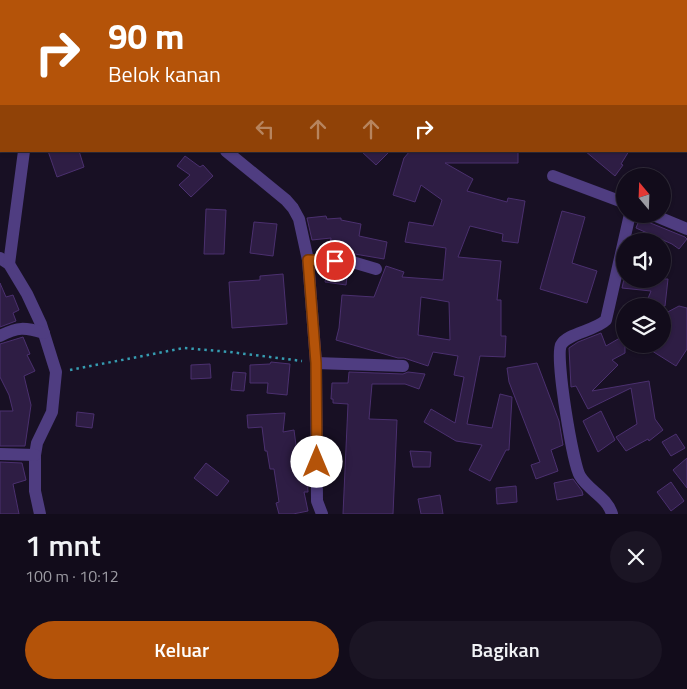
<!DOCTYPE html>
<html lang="id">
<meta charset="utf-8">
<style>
:root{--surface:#120c1b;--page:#1b1524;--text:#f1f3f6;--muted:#9c9ba3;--line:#312c3a;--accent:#b45309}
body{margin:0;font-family:"Titillium Web",sans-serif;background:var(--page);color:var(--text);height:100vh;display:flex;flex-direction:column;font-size:19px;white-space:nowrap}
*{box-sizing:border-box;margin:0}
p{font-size:16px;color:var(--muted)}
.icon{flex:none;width:28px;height:28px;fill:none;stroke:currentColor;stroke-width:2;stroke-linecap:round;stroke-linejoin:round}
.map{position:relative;height:514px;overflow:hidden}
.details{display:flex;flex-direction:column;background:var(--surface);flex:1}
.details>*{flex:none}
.banner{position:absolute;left:0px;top:0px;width:688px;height:152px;box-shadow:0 1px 4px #0004,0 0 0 1px var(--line);background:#b45309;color:#fff;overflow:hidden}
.needle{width:32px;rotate:341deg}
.fabs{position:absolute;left:616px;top:168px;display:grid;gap:10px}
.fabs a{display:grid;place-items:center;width:55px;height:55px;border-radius:50%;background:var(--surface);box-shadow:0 1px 4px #0004,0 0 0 1px var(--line);font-size:25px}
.pin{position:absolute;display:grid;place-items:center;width:42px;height:42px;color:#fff;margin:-21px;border:2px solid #fff;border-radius:50%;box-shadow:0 1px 5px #0007}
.me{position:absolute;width:55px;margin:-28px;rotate:0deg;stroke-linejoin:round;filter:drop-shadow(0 0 4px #0008)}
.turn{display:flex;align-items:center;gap:18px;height:105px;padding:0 25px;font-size:22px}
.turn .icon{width:65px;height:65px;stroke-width:2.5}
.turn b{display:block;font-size:35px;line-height:42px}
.lanes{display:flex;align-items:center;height:48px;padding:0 25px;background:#0003;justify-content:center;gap:25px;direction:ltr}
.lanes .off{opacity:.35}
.round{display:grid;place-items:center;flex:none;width:52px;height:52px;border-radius:26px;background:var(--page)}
.overview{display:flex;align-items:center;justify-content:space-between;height:85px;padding:0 25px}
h1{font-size:30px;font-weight:600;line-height:38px}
.action{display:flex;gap:10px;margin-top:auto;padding:10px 25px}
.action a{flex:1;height:58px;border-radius:30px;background:var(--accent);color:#fff;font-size:20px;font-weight:600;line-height:58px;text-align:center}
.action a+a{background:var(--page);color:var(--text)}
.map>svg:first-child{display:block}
.building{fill:#2e1d44;stroke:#4b306f;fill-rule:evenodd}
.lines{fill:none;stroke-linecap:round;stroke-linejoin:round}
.path{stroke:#369cb1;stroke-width:2.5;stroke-dasharray:2.5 4;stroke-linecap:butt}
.minor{stroke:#4f3d81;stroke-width:12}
.route-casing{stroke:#753606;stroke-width:12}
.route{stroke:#b45309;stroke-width:9}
</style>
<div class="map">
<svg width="687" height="514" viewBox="0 0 687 514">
<rect width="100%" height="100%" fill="#181024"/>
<g class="building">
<polygon points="48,151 79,151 84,167 57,177"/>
<polygon points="361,151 390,151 376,165"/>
<path d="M410,151H518V163H445L473,179L467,191L507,202L508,198L525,201L518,243L502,241L503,234L470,226L458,257L501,261L497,300H501V336H506L505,357L480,356L467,424L492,428L500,394L512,397L509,450H506L490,481L469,470L482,445L456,441L424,422L431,409L455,423L464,377L454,375L458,356L433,352L428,366L404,358H398L336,340L339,328L342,295L374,297L386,266L404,272L402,277L443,280L446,248L405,242L409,222L433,226L442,200L421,185L415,202L393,195L404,158ZM421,297L449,302L450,340L418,335Z"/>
<polygon points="585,151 629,151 621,164 623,165 615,176"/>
<polygon points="185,156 200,167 203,165 213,176 191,197 179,185 190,175 177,166"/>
<polygon points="206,209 226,210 224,254 204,254"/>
<polygon points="562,211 585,217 572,263 597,271 587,303 540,289"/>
<polygon points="641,215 648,222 685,237 687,239 679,249 672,244 636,228"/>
<polygon points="326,216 327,219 341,218 341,220 361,224 359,236 387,242 384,259 349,253 329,252 331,238 312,240 307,218"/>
<polygon points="254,222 277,224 273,256 250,253"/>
<polygon points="333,269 348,269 346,285 325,282 327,270"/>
<polygon points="283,274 287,324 232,328 229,282 260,280 260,276"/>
<polygon points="624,279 668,279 665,306 645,306 651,291 622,288"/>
<polygon points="0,283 6,297 13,295 19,310 13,313 16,321 0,327"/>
<polygon points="679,306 687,308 687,349 676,366 641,344 662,344 662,315"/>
<polygon points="601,333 606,346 625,335 625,353 612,360 618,365 592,391 649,381 655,419 663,430 649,441 648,439 626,451 616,437 637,424 631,388 588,409 576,386 571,387 569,348 578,342"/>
<polygon points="23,337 30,354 27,355 35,371 24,376 31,405 25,446 0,446 0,411 13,411 9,395 0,377 0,344"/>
<polygon points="271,362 290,364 287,395 267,393 268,383 250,383 250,365 270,364"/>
<polygon points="537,363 559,421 563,445 551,450 558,471 536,479 531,465 540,462 509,382 507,368"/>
<polygon points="210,364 211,378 191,379 191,365"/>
<polygon points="233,372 246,373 244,391 231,390"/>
<polygon points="349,372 403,374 408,372 425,374 419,389 405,384 372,384 369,419 397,420 393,514 343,514 348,404 333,403 333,399 331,399 332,383 348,383"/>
<polygon points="601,411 615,440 598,452 583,421"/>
<polygon points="77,412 94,414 92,428 76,426"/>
<polygon points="285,413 283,432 294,430 297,453 303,452 305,474 307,474 308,492 304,492 308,511 293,514 279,514 276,503 279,502 274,469 270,469 267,451 265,451 262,427 248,428 247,415"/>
<polygon points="676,434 685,448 671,456 662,442"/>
<polygon points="410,451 431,452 430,467 413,467"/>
<polygon points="687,458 687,488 673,470"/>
<polygon points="0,462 22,463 26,480 13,484 19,514 0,514"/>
<polygon points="206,463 229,481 217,496 194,478"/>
<polygon points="573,479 582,491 583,495 557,500 554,483"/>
<polygon points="671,482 684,501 671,511 657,492"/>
<polygon points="516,486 517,502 497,504 496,488"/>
<polygon points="440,495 443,514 421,514 418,499"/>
</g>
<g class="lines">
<polyline class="path" points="70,370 184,348 230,352 302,361"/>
<g class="minor">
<polyline points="213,1 214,0"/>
<polyline points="0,75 1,77"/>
<polyline points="226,151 286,200 293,208 299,219 308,260 316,363 317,501 322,514"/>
<polyline points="553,176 625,203"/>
<polyline points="651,214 687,229"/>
<polyline points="0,258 9,264 27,294 41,324 56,372 52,412 37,443 35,455 35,491 40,514"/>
<polyline points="308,260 349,261 376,269"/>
<polyline points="9,264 24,151"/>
<path d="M0,336C18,327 24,327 44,333"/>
<polyline points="316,363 403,366"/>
<polyline points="0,454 35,455"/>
<path d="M612,514C607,497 589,491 580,476C573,465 555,357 561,345C567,333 595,331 606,320L630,214"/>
</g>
</g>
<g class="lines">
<g class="route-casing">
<polyline id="route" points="317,462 316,363 308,260 335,261"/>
</g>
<use href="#route" class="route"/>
</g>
</svg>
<div class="fabs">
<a><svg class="needle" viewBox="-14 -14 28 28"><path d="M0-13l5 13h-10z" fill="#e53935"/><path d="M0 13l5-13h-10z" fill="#9c9ba3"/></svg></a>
<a><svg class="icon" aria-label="sound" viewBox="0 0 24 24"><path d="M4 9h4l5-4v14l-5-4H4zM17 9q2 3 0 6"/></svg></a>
<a><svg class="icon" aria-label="layers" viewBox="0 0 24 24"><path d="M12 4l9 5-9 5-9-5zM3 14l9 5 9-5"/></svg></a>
</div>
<div class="pin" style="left:335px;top:261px;background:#d93025"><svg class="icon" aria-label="arrive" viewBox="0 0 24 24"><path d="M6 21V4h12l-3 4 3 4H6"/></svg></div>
<svg class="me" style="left:317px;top:462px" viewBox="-20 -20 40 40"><circle r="19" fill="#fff"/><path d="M0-13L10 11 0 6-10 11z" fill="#b45309"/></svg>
<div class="banner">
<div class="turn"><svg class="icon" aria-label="right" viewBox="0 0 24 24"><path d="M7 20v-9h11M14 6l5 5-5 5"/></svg><div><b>90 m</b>Belok kanan</div></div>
<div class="lanes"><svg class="icon off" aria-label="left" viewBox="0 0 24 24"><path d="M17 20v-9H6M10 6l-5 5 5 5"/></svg><svg class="icon off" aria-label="ahead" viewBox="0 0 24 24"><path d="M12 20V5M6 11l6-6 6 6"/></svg><svg class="icon off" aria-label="ahead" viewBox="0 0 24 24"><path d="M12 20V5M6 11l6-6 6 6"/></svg><svg class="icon" aria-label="right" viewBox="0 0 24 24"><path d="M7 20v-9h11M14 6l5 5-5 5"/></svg></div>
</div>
</div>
<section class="details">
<div class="overview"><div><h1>1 mnt</h1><p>100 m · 10:12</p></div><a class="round"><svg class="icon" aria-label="close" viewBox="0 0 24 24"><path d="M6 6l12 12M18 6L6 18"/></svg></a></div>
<div class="action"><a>Keluar</a><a>Bagikan</a></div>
</section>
